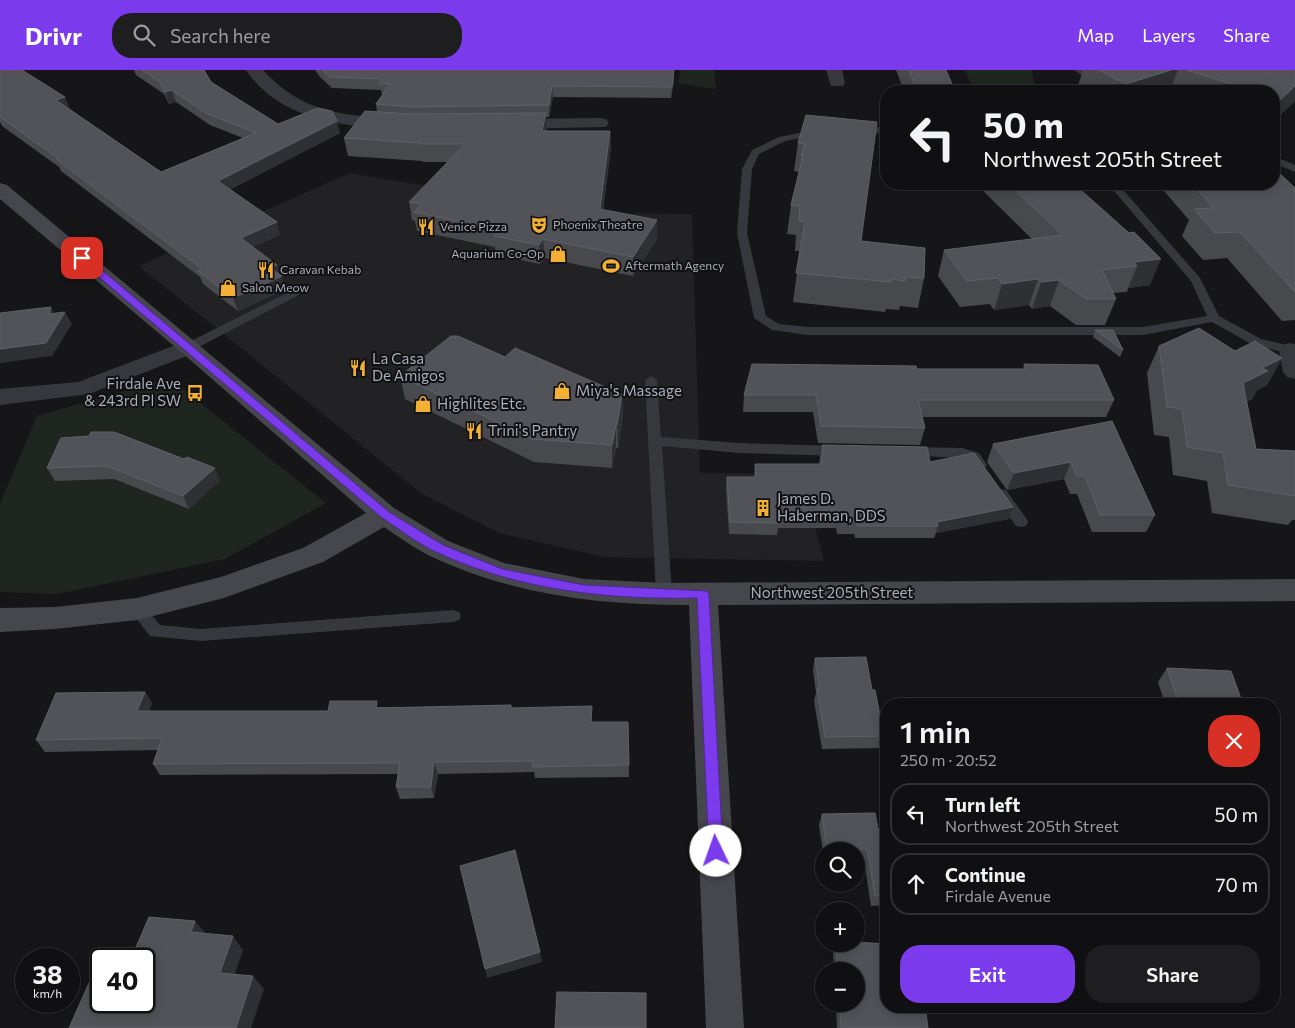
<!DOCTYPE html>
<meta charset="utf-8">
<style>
:root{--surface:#101012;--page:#1e1e20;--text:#f1f3f6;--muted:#9c9d9f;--line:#303032;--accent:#7c3aed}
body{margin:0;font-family:Commissioner,sans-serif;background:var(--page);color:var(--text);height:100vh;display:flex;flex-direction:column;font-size:19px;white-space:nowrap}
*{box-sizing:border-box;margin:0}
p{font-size:16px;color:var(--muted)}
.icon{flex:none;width:28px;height:28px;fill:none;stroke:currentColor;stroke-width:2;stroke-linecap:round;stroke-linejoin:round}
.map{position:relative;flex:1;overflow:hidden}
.side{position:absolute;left:880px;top:628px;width:400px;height:315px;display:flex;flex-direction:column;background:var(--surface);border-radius:20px;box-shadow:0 2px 12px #0003,0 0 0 1px var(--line)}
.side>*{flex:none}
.guide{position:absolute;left:880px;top:15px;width:400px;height:105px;border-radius:20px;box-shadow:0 2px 12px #0003,0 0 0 1px var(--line);background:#101012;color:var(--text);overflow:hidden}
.tools{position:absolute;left:815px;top:772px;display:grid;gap:10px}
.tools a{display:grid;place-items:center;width:50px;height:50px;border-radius:50%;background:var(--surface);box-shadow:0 2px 12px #0003,0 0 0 1px var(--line);font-size:25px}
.speed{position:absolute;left:15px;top:878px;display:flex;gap:10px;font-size:25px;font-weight:700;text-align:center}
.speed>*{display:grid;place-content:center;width:65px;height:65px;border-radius:50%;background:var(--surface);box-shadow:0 2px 12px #0003,0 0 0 1px var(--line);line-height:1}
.speed small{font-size:12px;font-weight:400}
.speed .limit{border:2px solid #111;border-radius:8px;background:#fff;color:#111}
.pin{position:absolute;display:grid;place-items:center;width:42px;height:42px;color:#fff;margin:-21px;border-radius:10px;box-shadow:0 2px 8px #0006}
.me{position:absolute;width:55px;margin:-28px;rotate:357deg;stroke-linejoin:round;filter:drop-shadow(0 0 4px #0008)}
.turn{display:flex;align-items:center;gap:18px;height:105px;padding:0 20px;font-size:22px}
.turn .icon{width:65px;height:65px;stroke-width:2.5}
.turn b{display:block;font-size:35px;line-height:42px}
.round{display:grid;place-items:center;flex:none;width:52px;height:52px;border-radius:20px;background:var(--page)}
.head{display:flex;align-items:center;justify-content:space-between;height:85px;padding:0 20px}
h1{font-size:30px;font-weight:600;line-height:38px}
.button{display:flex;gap:10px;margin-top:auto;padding:10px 20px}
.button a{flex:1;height:58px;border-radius:20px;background:var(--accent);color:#fff;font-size:20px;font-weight:600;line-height:58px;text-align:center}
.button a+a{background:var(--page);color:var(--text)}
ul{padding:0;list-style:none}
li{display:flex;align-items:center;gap:15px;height:62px;margin:0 10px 8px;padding:0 10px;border:2px solid var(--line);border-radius:20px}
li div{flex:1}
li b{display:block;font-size:19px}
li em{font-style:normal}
header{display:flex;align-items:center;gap:30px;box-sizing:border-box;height:70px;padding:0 25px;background:var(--accent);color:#fff}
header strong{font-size:24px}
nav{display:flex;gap:28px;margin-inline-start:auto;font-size:18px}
.search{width:350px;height:45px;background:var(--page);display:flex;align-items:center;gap:12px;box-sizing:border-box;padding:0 18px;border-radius:20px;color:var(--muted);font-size:19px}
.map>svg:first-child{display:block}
.built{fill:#222225}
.green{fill:#1e261f}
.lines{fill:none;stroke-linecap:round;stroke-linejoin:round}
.lane{fill:#37383d;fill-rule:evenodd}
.street{fill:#37383d;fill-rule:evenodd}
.secondary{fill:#45474d;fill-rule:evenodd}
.wall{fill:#47494d}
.shaded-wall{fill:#2f3033}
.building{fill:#525359;stroke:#5f6168}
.route{fill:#7c3aed;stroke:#51269a}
.labels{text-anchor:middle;stroke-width:4;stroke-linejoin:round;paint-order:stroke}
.far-poi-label{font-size:12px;fill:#a8adb8;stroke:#111113;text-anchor:start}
.poi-label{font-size:15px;fill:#a8adb8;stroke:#111113;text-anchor:start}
.street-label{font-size:15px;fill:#a8adb8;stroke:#111113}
</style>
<header>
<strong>Drivr</strong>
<div class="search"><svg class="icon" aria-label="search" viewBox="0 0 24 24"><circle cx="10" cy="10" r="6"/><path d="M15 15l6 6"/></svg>Search here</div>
<nav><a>Map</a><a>Layers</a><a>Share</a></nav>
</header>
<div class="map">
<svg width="1295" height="958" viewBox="0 0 1295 958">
<rect width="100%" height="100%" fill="#161618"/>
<polygon class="built" points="350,103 588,143 692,144 700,403 801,404 824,491 604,487 499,463 422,424 139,196"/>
<g class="green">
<polygon points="681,0 714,0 716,19 678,13"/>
<polygon points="964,0 1032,0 1035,19 1032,21 982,21 974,19"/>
<polygon points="169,308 326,433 225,489 57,524 0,522 0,434 37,346"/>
</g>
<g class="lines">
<g class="lane">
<polygon points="1074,0 1084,0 1117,21 1106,21"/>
<polygon points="886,57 886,63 857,64 852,61 857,58"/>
<polygon points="819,59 824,62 822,64 785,71 759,84 752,99 747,163 766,246 779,254 808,257 1143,257 1207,246 1191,211 1108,114 1118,114 1200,208 1219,246 1261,269 1295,277 1295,285 1253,275 1212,252 1143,265 808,265 772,260 754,248 737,163 742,99 752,80 779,67"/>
<polygon points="1274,86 1295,95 1295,102 1274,93"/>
<polygon points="293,220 297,222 299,224 297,226 193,280 189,281 183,277 185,274"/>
<polygon points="651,306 657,310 661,367 739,373 841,376 846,378 848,381 846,384 841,386 739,383 662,376 672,524 670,528 664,530 658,528 656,524 645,310"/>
<polygon points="909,377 962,378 979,383 987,395 985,398 975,398 969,390 962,388 904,385 902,382 904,379"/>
<polygon points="1001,419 1006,420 1026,448 1028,452 1026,456 1021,457 1016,456 996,428 994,424 996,420"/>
<polygon points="137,533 143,535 160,555 201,559 453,540 459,542 461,546 459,550 453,552 201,571 150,566 129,539 131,535"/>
</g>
<g class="street">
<path d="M246,0H263C301,42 340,45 394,49L400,50L403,54L400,58C389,60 377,58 365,57C319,52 273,40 246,0Z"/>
<polygon points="826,0 842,0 845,13 843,16 831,16"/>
<polygon points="600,48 606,49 609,53 606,57 509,59 503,58 500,54 503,50 509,49"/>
<polygon points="189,270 197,272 200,277 197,282 89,324 0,335 0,319 78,312"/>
<polygon points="1290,273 1295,274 1295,309 1287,307 1283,302 1279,280 1282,275"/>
</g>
<path class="secondary" d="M0,113L7,115L394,438L448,471L504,493L584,509L664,513L1295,509V531L718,535L744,958H706L689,535C598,535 513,525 430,486C414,478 399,467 384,457L323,492L224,528L137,550L55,559L0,562V538L55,537L137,528L221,507L303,478L366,443L181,282L0,129Z"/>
</g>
<g class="wall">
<polygon points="0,0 70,39 69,39 161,102 243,68 210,55 176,32 169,34 164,24 136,5 134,0 204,0 211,12 278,54 340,63 230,119 280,165 253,177 277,195 286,219 238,241 203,214 200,207 61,101 59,97 2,56 0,52"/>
<polygon points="315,0 674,0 674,11 671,28 553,27 549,47 546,47 547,61 610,61 611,78 603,140 657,150 657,169 633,206 545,188 540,194 496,185 495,177 417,161 415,151 412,150 409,132 448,92 423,92 422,91 348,86 344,68 377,42 376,34 382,25 381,20 332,18 320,7"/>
<polygon points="896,0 946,0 954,19 1078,19 1077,19 1083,0 1295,0 1295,31 1274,51 1274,21 904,21"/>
<polygon points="806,45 861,171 924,208 918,238 900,236 899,240 886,239 885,242 793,232 800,181 795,181 796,165 787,164 791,135 799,102 794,101 798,73"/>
<polygon points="976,114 1074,114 1129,163 1150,215 1128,218 1127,222 1113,223 1116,229 1105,255 1076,255 1050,236 1032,239 1029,235 994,240 990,234 960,237 938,206 944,180 1032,169"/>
<polygon points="1158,114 1274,114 1295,118 1295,250 1282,251 1227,188 1203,190 1182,166 1189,150"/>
<polygon points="1095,260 1123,280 1120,287 1093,267"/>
<polygon points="1159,276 1235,281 1282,288 1267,315 1257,320 1252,329 1246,332 1256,379 1295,381 1295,450 1292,450 1288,455 1212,443 1207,411 1173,405 1169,367 1154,365 1147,303"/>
<polygon points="505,287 603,316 603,322 622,324 623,347 618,378 616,378 612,398 534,392 405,329 400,306"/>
<polygon points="1024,294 1114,330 1106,347 922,347 925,358 920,375 818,373 813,342 743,342 744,325 917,299 1023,299"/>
<polygon points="1112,351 1155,445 1146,462 1092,462 1077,424 1070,424 1064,409 1007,420 987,392 993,374"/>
<polygon points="61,368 220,410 189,439 114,409 55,411 47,398"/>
<polygon points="822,375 930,392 1009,449 936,463 934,468 855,468 854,464 837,464 836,458 778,458 777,465 729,464 726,419 727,407 754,407 755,394 819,394"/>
<polygon points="815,588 872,620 884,666 881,678 822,679 814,631 816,623 813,600"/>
<polygon points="1167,598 1243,634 1165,634 1158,612"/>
<polygon points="145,622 152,633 149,641 328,641 379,637 511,638 592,652 628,652 629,707 535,708 534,702 438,704 434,728 400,729 396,717 398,704 160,705 153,694 158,680 45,682 36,670"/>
<polygon points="822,744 878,759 886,759 886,835 871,836 864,790 856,790 856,781 824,781 824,789 819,755"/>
<polygon points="835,874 856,874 886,936 928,958 837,958 836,934 856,934 856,901 834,901 833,880"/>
</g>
<g class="shaded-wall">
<polygon points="674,0 674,11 671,28 672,17"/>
<polygon points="1171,0 1178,0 1170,21 1124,21 1126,14"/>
<polygon points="552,16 553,27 549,47 549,35"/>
<polygon points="1295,16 1295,31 1274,51 1274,36"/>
<polygon points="172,20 176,32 169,34 165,22"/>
<polygon points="65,27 70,39 61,42 56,30"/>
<polygon points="546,43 547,60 542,61"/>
<polygon points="337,51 340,63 222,124 218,111"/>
<polygon points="610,61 611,78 601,158 600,139"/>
<polygon points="657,150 657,169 633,206 633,187"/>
<polygon points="277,152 280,165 245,181 241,168"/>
<polygon points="543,169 545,188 540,194 539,175"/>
<polygon points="1161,189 1150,215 1128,218 1137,196 1134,192"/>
<polygon points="277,195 286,219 238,241 233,228 270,198"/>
<polygon points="1038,209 1029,235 994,240 1002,214"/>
<polygon points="1059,210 1050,236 1032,239 1041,212"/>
<polygon points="51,237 57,249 49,244"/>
<polygon points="65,242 72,254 52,286 0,293 0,279"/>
<polygon points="1282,288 1267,315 1257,320 1252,329 1228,341 1243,313 1262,298"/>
<polygon points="622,324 623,347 618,378 617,355"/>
<polygon points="616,355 616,378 612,398 612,375"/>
<polygon points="1071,392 1064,409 1007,420 1014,403"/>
<polygon points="215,398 220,410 189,439 183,426"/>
<polygon points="1013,437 1009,449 936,463 938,456 937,452"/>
<polygon points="145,622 152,633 145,653 137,641"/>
<polygon points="434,692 438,704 434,728 431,717"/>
<polygon points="195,851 207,865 191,862"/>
<polygon points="233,866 243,880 231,916 220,903"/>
<polygon points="540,882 542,892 487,908 485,899"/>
<polygon points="253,906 264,919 251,958 236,958"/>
</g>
<g class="building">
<polygon points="0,0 22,0 65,27 56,30 161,102 256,63 206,43 172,20 165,22 160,12 142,0 204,0 211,12 278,54 318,38 332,41 337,51 218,111 277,152 241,168 277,195 270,198 282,206 233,228 198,201 202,199 56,89 58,88 0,47"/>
<polygon points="322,0 674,0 672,17 552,16 549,35 412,37 376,34 390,14 379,14 382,9 330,7"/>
<polygon points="909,0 946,0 954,19 1107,19 1109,21 917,21"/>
<polygon points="1099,0 1171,0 1126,14"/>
<polygon points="1187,0 1295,0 1295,16 1274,36 1274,21 1231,21 1235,18 1232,18 1235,15"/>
<polygon points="365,41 411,44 546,43 542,61 610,61 600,139 657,150 633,187 543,169 539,175 494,166 499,160 414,142 422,134 409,132 465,74 420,74 420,73 344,68"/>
<polygon points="806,45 877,52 861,171 925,178 924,208 905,207 905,211 891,209 891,212 796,203 805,152 799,151 800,136 791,135 803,86 801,86 805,74 798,73"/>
<polygon points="1274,98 1295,118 1295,222 1240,162 1215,163 1194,139 1214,138 1191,114 1274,114"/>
<polygon points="1008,114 1074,114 1129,163 1134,162 1161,189 1134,192 1137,196 1102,200 1116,229 1086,229 1059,210 1041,212 1038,209 1002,214 998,208 967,211 944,180 1063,165"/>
<polygon points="51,237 49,244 65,242 46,273 0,279 0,243"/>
<polygon points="1199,258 1235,281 1255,271 1282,288 1262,298 1268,301 1243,313 1256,379 1295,381 1295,426 1228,415 1223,383 1187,377 1182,339 1167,337 1159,276"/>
<polygon points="1095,260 1113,260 1123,280"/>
<polygon points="451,266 458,266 505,287 515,278 603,316 602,322 622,324 617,355 616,355 612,375 532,369 400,306"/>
<polygon points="752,294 916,296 917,299 1026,299 1024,294 1098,295 1114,330 918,330 925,358 821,356 816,325 744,325"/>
<polygon points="1112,351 1155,445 1100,445 1085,406 1077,406 1071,392 1014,403 993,374"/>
<polygon points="91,362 114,362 184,389 187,387 215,398 183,426 107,396 47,398 61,368 89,366"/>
<polygon points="822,375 927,377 930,392 974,383 1013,437 937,452 938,456 857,456 857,452 840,452 839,446 777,446 778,453 730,452 727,407 756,407 755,394 822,394 821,386 823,386"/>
<polygon points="866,587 872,620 875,620 884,666 825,667 817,619 820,619 815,588"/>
<polygon points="1167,598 1231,601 1243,634 1179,634"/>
<polygon points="145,622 137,641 328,641 330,631 377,631 376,638 511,635 511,638 592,636 591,652 628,652 629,695 533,697 533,691 434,692 431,717 396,717 400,693 153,694 162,668 36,670 56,623"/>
<polygon points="1019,629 1021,634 984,634 983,630"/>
<polygon points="875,743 878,759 886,759 886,825 875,826 867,779 827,780 822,744"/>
<polygon points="515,780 540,882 485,899 460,796"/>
<polygon points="149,847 195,851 191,862 233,866 220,903 253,906 236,958 69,958 97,895 101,895 101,931 144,931 144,889 131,889"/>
<polygon points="856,872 886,874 886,936 925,936 928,958 841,958 840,934 856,934 856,901 838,901 836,874 856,874"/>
<polygon points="557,922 646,923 646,958 555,958"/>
</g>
<path class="route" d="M79,186H85L389,442L443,475L502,499L584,515L707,521L709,524L723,781L721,785L716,787L711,785L709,781L697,528C607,530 518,520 436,482C417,473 399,459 381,447L79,190Z"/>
<defs>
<g id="theatre-bare" transform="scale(1.35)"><path d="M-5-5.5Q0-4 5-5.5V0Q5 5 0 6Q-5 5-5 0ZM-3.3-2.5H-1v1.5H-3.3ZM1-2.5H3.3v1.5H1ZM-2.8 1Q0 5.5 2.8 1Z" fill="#f2b134" stroke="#111113" stroke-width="2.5" paint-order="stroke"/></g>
<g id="restaurant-bare" transform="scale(1.35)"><path d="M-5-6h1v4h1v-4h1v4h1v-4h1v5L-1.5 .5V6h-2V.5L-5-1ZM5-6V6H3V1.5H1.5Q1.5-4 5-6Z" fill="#f2b134" stroke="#111113" stroke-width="2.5" paint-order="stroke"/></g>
<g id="shop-bare" transform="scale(1.35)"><path d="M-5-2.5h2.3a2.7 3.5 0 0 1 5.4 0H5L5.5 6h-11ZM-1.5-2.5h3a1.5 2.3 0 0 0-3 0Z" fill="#f2b134" stroke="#111113" stroke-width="2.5" paint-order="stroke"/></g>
<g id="stadium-bare" transform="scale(1.35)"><path d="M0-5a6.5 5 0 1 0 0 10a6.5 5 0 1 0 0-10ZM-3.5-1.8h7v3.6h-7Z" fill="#f2b134" stroke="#111113" stroke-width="2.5" paint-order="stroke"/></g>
<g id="bus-bare" transform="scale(1.35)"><path d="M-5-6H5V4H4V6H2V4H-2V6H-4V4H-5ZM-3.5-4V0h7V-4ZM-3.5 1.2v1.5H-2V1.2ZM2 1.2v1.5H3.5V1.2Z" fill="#f2b134" stroke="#111113" stroke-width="2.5" paint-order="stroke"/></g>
<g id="building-bare" transform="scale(1.35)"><path d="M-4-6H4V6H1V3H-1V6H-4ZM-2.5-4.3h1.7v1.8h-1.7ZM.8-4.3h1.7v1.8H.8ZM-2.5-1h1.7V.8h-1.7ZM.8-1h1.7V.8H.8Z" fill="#f2b134" stroke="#111113" stroke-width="2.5" paint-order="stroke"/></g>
</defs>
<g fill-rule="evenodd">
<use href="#theatre-bare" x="539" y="155"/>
<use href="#restaurant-bare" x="426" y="157"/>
<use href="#shop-bare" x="558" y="184"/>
<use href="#stadium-bare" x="611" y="196"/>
<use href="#restaurant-bare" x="266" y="200"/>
<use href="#shop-bare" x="228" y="218"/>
<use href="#restaurant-bare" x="358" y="298"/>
<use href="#shop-bare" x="562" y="321"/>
<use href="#bus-bare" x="195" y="323"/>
<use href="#shop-bare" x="423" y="334"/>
<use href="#restaurant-bare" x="474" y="361"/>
<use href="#building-bare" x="763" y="438"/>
</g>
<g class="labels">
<g class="far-poi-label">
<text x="553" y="159">Phoenix Theatre</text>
<text x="440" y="161">Venice Pizza</text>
<text x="544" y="188" text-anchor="end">Aquarium Co-Op</text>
<text x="625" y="200">Aftermath Agency</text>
<text x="280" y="204">Caravan Kebab</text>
<text x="242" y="222">Salon Meow</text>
</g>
<g class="poi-label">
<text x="372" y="294">La Casa<tspan x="372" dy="17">De Amigos</tspan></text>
<text x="181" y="319" text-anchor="end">Firdale Ave<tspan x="181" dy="17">&amp; 243rd Pl SW</tspan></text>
<text x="576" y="326">Miya's Massage</text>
<text x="437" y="339">Highlites Etc.</text>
<text x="488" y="366">Trini's Pantry</text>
<text x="777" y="434">James D.<tspan x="777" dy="17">Haberman, DDS</tspan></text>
</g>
<g class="street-label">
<text x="832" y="528">Northwest 205th Street</text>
</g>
</g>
</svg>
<div class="tools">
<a><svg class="icon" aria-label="search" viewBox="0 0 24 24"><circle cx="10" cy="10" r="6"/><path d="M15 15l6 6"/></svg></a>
<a>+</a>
<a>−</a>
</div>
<div class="speed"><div>38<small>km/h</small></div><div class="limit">40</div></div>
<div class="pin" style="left:82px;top:188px;background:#d93025"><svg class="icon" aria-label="arrive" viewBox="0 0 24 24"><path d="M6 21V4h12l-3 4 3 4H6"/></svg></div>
<svg class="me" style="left:716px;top:781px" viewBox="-20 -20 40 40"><circle r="19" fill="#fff"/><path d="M0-13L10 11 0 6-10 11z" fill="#7c3aed"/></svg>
<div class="guide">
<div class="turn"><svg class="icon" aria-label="left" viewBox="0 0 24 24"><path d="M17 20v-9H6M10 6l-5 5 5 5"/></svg><div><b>50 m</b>Northwest 205th Street</div></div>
</div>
<section class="side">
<div class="head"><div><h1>1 min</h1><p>250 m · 20:52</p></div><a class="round" style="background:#d93025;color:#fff"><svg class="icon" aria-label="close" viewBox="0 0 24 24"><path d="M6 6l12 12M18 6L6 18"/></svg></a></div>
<ul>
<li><svg class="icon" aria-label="left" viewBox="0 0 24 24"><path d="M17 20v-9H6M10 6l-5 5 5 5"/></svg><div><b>Turn left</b><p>Northwest 205th Street</p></div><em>50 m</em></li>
<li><svg class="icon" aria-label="ahead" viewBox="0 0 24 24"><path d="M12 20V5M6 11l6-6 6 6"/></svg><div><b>Continue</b><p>Firdale Avenue</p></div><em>70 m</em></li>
</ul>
<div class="button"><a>Exit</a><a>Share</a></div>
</section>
</div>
